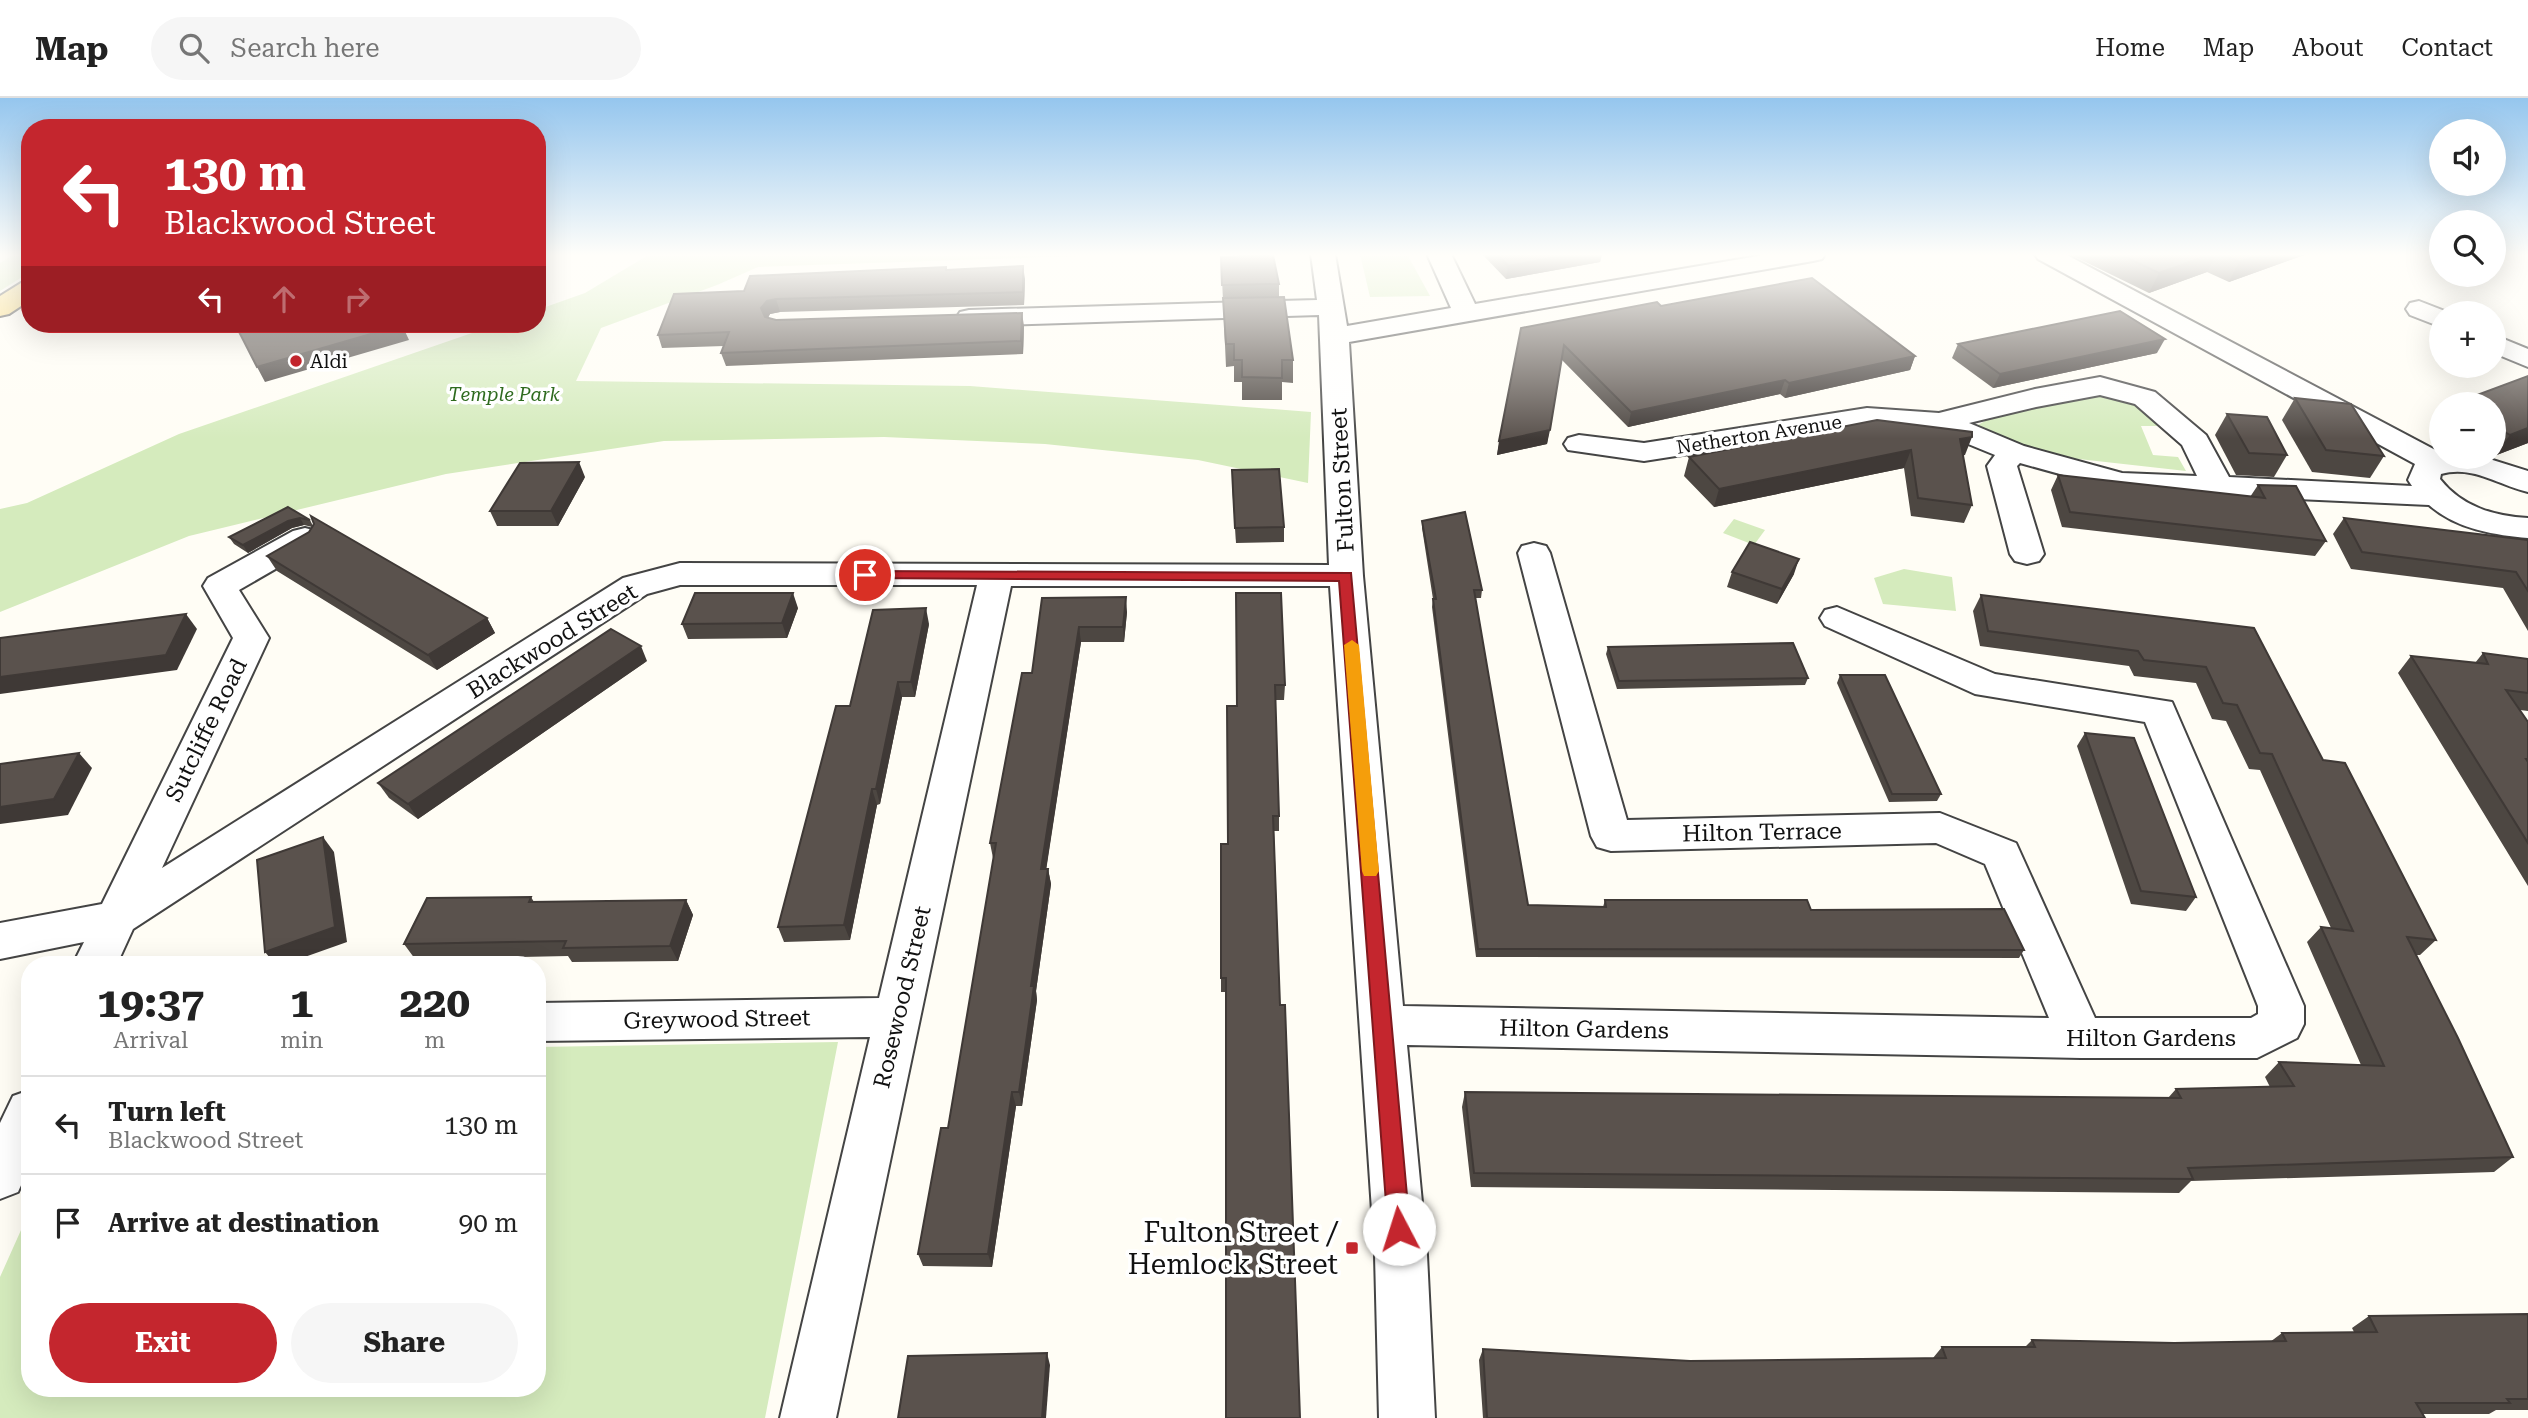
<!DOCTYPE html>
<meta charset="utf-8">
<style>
:root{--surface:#fff;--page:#f6f6f6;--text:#222;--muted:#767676;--line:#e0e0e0;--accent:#c4262e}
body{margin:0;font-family:"Roboto Serif",serif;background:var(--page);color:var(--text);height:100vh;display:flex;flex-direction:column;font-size:26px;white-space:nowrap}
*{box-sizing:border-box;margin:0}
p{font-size:23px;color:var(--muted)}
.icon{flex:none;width:38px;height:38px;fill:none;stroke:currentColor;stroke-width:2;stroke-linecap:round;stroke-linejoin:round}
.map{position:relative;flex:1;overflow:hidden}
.drawer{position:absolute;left:21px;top:858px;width:525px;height:441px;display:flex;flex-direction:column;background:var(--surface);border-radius:28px;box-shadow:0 7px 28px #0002}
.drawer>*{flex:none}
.hud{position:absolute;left:21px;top:21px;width:525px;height:214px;border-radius:28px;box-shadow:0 7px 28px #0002;background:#c4262e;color:#fff;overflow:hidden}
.fabs{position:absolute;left:2429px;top:21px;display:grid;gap:14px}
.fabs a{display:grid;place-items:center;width:77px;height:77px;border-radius:50%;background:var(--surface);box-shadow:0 7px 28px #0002;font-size:35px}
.pin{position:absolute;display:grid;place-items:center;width:60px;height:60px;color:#fff;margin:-30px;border:4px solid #fff;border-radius:50%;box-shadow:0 2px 7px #0007}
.me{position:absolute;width:77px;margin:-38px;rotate:355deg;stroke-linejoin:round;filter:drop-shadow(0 0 5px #0008)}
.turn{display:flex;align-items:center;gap:24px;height:147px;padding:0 28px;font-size:32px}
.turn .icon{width:91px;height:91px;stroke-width:2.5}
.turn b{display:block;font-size:49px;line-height:60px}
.lanes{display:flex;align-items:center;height:66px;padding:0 28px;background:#0003;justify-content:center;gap:35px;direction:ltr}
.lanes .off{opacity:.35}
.eta{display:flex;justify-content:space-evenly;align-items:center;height:119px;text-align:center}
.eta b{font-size:42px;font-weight:700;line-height:49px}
.button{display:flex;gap:14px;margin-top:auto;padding:14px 28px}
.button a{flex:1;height:80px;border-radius:42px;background:var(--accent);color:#fff;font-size:28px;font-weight:700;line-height:80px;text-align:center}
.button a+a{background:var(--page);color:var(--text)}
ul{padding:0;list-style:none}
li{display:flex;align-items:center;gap:21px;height:98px;padding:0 28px;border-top:2px solid var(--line)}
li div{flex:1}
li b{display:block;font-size:26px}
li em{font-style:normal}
header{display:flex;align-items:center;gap:42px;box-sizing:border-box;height:98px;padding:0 35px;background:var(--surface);border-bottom:2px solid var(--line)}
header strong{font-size:33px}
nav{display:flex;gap:38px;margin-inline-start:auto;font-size:24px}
.search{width:490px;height:63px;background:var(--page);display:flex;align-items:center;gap:18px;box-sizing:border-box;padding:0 24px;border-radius:38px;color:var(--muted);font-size:26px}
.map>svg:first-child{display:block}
.green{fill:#d5ebbd}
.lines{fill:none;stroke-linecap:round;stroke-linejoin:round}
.minor-casing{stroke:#444;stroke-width:4}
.major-casing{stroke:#222;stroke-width:4}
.minor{fill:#fff;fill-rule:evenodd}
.major{fill:#f9d66b;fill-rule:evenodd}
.wall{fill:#4d4742}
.shaded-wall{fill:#3f3936}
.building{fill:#5a524d;stroke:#3f3936;stroke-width:2}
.route{fill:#c4262e;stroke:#7f191e;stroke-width:2}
.slow{fill:#f59e0b}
.poi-dot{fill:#c4262e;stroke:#fff;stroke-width:2.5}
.labels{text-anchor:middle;stroke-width:7;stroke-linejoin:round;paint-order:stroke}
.far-poi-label{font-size:19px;fill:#111;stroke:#fff;text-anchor:start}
.far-park-label{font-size:19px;font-style:italic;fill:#2f6b1f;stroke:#fff}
.far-street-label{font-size:19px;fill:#111;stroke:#fff}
.street-label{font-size:23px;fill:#111;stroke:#fff}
.near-poi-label{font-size:28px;fill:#111;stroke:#fff;text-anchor:end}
</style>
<header>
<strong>Map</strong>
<div class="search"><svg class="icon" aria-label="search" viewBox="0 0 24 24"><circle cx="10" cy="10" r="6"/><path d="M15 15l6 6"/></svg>Search here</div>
<nav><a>Home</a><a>Map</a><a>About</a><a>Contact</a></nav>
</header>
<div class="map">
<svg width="2528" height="1320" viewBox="0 0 2528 1320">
<rect width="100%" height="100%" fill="#fffdf5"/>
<g class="green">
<polygon points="14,156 30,156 30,174 0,193 0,165"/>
<polygon points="650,156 1137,156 758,169 717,187 601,230 576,283 970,288 1311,314 1308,385 1198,362 1045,346 884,339 664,343 446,376 189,438 0,514 0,411 27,405 179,336 498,226 537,226 537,212 585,195"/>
<polygon points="1360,156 1407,156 1430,198 1370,199"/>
<polygon points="2105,296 2143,308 2161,328 2141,328 2153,357 2178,359 2186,373 2034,356 1976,328 1994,318"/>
<polygon points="1734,421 1765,432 1754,447 1723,435"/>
<polygon points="1904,471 1952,479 1956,513 1883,506 1874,480"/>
<polygon points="838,944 765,1320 0,1320 0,1179 30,1112 30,1290 537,1290 537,949"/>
</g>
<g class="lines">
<g class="minor-casing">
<g id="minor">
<polygon points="1311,156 1335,156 1347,228 1451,210 1427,156 1451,156 1475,206 1770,156 1825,156 1822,161 1813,163 1349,244 1363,478 1403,908 2049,920 1985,766 1936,745 1611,753 1597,749 1591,738 1518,455 1522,448 1534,445 1546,448 1550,455 1627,722 1940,715 2016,745 2095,920 2251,920 2258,916 2258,908 2145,624 1975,596 1825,528 1820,520 1825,512 1837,509 1995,576 2172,604 2304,908 2304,926 2297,940 2257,960 2081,960 1407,947 1427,1157 1435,1320 1379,1320 1375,1157 1330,488 1011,488 836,1320 780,1320 870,939 537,943 537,905 879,900 977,487 680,487 647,496 133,831 117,866 73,866 84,844 0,861 0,825 102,806 233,540 203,488 208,480 293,433 305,430 317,433 321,440 317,447 239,492 269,540 162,770 623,480 680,465 1329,467 1319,217 969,228 960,226 956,220 960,214 969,212 1317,202"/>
<path d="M2035,156H2065L2441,355V359H2483L2528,373V394C2498,387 2473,367 2441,376L2440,381C2462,409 2494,418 2528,420V440C2494,437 2456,431 2429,407L2121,393L2020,365L2017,368L2044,456L2039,463L2027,466L2015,463L2010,456L1987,368L1995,357L1934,332L1867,328L1644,363L1568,352L1564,346L1568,340L1579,337L1644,345L1867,310L1939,315L2035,291L2100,279L2155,294L2206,337L2229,379L2412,388L2408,382L2415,366L2038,161ZM2100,297L2135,306L2182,347L2197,378L2122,375L2024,348L1969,325L2036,309Z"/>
<polygon points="2419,203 2450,215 2441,215 2441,229 2410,217 2406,211 2410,205"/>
<polygon points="2494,237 2528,251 2528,269 2494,255"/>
<polygon points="30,992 30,1067 18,1094 0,1101 0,1025 13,998"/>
</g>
</g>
<g class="major-casing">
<polygon id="major" points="30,182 30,202 9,216 0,218 0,198 21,185"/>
</g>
<use href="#minor" class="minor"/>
<use href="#major" class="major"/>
</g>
<g class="wall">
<polygon points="1482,156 1602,156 1600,164 1506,181"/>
<polygon points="2069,156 2307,156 2229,184 2207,174 2149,195"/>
<polygon points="1221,159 1279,186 1279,199 1293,262 1293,285 1282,284 1282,302 1242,302 1242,284 1234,284 1234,268 1226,269"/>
<polygon points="946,169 947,172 1025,181 1024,207 780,214 770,216 768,220 776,222 1024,228 1023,256 726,268 721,255 724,248 662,250 658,237 744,193"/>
<polygon points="1661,208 1915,258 1910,272 1785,300 1780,296 1628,329 1561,261 1547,346 1497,357 1521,230"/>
<polygon points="1958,246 2157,255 1993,290 1952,260"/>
<polygon points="2295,300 2384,358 2370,380 2312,374 2282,322"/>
<polygon points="2494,306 2528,345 2494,358"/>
<polygon points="2227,316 2287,357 2274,379 2236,377 2215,337"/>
<polygon points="2441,320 2441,331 2436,328"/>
<polygon points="1877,322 1965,357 1963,357 1972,407 1964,425 1911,418 1904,370 1714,409 1684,378 1689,359"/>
<polygon points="2058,377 2250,399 2258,387 2326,443 2315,458 2062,429 2051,392"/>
<polygon points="585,379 558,428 497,428 490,413"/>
<polygon points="1232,387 1284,429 1284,444 1236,445"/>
<polygon points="288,409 310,422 313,428 487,520 495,535 437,572 277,473 267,458 309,434 312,429 304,427 292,430 248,455 234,446 229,439"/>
<polygon points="2344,420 2528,442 2528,533 2503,490 2351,471 2333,436"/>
<polygon points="1422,423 1482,492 1481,500 1475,500 1528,807 1603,809 1605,802 1811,812 2024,852 2019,860 1476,859 1432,509 1433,501 1422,430"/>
<polygon points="1732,474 1794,476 1777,506 1727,489"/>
<polygon points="1236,495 1285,587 1284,602 1275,602 1279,718 1279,733 1274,733 1280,907 1300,1320 1226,894 1221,894 1221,880 1228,746 1237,608"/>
<polygon points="1981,497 2254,530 2323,662 2436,842 2420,857 2416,857 2513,1059 2494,1074 2191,1083 2179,1095 1471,1089 1462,1009 1465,994 2168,1000 2176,991 2270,989 2265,979 2279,964 2361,967 2307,844 2321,829 2331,830 2260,672 2249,671 2226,623 2212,621 2196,585 2134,578 2129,568 1980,548 1973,513"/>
<polygon points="1042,500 1127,514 1124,544 1081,544 1046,771 1048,771 1051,786 1036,893 1037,902 1022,1008 1016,1008 992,1169 923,1168 918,1156 948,1030 994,760 993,760 990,745 1032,575"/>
<polygon points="798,510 787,540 688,541 682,526"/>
<polygon points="929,526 915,599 902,599 880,706 877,707 850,842 784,844 778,829 850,608"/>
<polygon points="1608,549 1808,580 1805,587 1617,591 1606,556"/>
<polygon points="2483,555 2528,561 2528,613 2520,612 2528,624 2528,788 2398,575 2411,558 2475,565"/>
<polygon points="647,563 418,721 389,700 378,685"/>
<polygon points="1840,577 1941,696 1937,703 1889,704 1837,585"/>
<polygon points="2085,635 2196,799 2186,813 2131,806 2077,648"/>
<polygon points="531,799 534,804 686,802 693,817 678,863 572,864 568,858 415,861 404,846"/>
<polygon points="2528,1216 2528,1312 2496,1312 2489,1316 2423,1316 2425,1320 1483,1320 1479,1262 1483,1251 1690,1263 1933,1260 1942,1249 2025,1249 2032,1242 2174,1245 2270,1244 2282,1235 2354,1234 2352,1230 2369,1218"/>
</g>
<g class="shaded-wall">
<polygon points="537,156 552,156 537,160"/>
<polygon points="1573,156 1602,156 1600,164 1506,181 1508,168"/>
<polygon points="2212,156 2216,156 2207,174 2149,195 2159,175"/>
<polygon points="2262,156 2307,156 2229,184 2239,164"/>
<polygon points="1023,168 1025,181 1024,207 1023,194"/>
<polygon points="776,201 780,214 770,216 765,224 761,210 767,203"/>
<polygon points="1022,215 1024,228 1023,256 1021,243"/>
<polygon points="402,227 409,242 265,284 257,269"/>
<polygon points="2165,241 2157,255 1993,290 2000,276"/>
<polygon points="1915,258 1910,272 1785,300 1789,285"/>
<polygon points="1785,282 1780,296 1628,329 1631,314"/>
<polygon points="2528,330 2528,345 2494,358 2510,337"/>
<polygon points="1550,332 1547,346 1497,357 1499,343"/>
<polygon points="1972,339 1965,357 1953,360 1960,341"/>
<polygon points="1911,352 1904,370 1714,409 1719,391"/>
<polygon points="579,364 585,379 558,428 551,413"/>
<polygon points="300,420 304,427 292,430 248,455 243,447 288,423"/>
<polygon points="1799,461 1794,476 1777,506 1782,491"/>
<polygon points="793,495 798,510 787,540 782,525"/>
<polygon points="1126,499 1127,514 1124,544 1123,529"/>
<polygon points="926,510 929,526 915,599 911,584"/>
<polygon points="186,516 197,531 177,572 0,596 0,579"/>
<polygon points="487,520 495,535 437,572 428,557"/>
<polygon points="1079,529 1081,544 1044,786 1041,771"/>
<polygon points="641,548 647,563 418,721 408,706"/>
<polygon points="898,584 902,599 880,706 876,691"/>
<polygon points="79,655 92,670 68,717 0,726 0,709"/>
<polygon points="872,691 877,707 850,842 844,827"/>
<polygon points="323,739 334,754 347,844 285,866 275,866 265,854"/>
<polygon points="1048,771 1051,786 1036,893 1037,902 1022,1008 1019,994 1031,888"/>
<polygon points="686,802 693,817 678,863 670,848"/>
<polygon points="1012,994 1016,1008 992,1169 988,1156"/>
<polygon points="1047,1255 1050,1267 1046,1320 1042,1320"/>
</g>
<g class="building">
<polygon points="1497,156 1573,156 1508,168"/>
<polygon points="2119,156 2212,156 2159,175"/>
<polygon points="2222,156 2262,156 2239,164"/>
<polygon points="1273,157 1279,186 1222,187 1221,159"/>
<polygon points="1023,168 1023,194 776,201 767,203 761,210 765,219 776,222 1022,215 1021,243 721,255 729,234 658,237 674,196 744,193 750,178 946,169 946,172"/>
<polygon points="1812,180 1915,258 1789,285 1785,282 1631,314 1564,247 1550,332 1499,343 1521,230 1657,204 1661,208"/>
<polygon points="1284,199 1293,262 1282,262 1282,280 1242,279 1242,262 1234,262 1234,246 1226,246 1223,200"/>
<polygon points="2120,213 2165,241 2000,276 1958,246"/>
<polygon points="235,226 401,226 402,227 257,269"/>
<polygon points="2528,278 2528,330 2510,337 2494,328 2494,306 2453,306"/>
<polygon points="2295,300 2351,306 2384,358 2326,352"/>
<polygon points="2227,316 2267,319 2287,357 2249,355"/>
<polygon points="1877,322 1972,334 1972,339 1960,341 1972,407 1918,400 1911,352 1719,391 1689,359"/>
<polygon points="579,364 551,413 490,413 520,365"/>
<polygon points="1279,371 1284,429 1235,430 1232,372"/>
<polygon points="2058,377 2265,400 2258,387 2296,388 2326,443 2070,414"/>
<polygon points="288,409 310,422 300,420 288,423 243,447 229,439"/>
<polygon points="1465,414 1482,492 1474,492 1528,807 1606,809 1605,802 1807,802 1811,812 2004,811 2024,852 1478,851 1433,501 1436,501 1422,423"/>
<polygon points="311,418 487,520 428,557 267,458 309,434 314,426"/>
<polygon points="2344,420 2528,442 2528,493 2516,474 2362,454"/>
<polygon points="1750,444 1799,461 1782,491 1732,474"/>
<polygon points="695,495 793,495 782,525 682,526"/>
<polygon points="1236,495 1281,495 1285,587 1275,587 1279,718 1273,718 1280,907 1285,907 1300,1320 1226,1320 1226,880 1221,880 1221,746 1228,746 1227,608 1237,608"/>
<polygon points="1981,497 2254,530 2323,662 2345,665 2436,842 2407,839 2458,940 2513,1059 2188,1070 2193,1081 1474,1075 1465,994 2181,1000 2176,991 2294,988 2279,964 2384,968 2321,829 2353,833 2272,656 2260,655 2237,607 2223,605 2206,569 2144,562 2138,553 1988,533"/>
<polygon points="1126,499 1123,529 1079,529 1041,771 1048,771 1031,888 1034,888 1019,994 1012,994 988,1156 918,1156 941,1030 948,1030 996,745 990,745 1022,575 1032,575 1042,500"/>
<polygon points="926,510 911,584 898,584 876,691 872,691 844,827 778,829 836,608 850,608 873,512"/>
<polygon points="186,516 166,557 0,579 0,540"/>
<polygon points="611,531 641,548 408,706 378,685"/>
<polygon points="1793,545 1808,580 1619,583 1608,549"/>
<polygon points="2483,555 2528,561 2528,595 2506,592 2528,624 2528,661 2526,661 2528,664 2528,745 2411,558 2488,566"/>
<polygon points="1840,577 1885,577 1941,696 1892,696"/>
<polygon points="2085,635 2134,640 2196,799 2141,793"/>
<polygon points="79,655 54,701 0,709 0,666"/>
<polygon points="323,739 335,829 265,854 257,762"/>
<polygon points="531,799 529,804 686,802 670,848 563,850 566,843 404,846 427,800"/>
<polygon points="2528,1216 2528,1301 2507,1301 2510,1305 2416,1305 2425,1320 1487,1320 1483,1251 1690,1263 1946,1260 1942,1249 2035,1249 2032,1242 2174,1245 2286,1243 2282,1235 2377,1234 2369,1218"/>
<polygon points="1047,1255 1042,1320 898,1320 908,1258"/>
</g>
<linearGradient id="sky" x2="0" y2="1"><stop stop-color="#95c6ee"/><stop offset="0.46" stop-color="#fffefa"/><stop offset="1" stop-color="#fffefa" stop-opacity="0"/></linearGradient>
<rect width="2528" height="341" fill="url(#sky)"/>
<polygon class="route" points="865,473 1351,475 1410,1131 1406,1139 1399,1142 1391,1139 1388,1131 1339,483 860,480 858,477"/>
<polygon class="slow" points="1352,542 1359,547 1379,773 1376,778 1364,778 1362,773 1344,547"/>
<g class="poi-dot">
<circle cx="296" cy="263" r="7"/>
<rect x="1345" y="1143" width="14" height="14" rx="3.5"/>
</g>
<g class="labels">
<g class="far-poi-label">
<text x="310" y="270">Aldi</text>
</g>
<g class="far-park-label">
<text x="504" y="303">Temple Park</text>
</g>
<g class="far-street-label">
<text transform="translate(1759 336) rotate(-9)" y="7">Netherton Avenue</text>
</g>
<g class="street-label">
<text transform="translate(1342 382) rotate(-93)" y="8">Fulton Street</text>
<text transform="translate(552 543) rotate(-32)" y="8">Blackwood Street</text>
<text transform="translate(206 632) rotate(-64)" y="8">Sutcliffe Road</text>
<text transform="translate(1762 734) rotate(-1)" y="8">Hilton Terrace</text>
<text transform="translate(902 899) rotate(-77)" y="8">Rosewood Street</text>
<text transform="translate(717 921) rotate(-1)" y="8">Greywood Street</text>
<text transform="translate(1584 931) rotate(1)" y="8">Hilton Gardens</text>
<text x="2151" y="948">Hilton Gardens</text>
</g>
<g class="near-poi-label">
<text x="1338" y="1144">Fulton Street /<tspan x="1338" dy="32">Hemlock Street</tspan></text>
</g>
</g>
</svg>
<div class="fabs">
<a><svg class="icon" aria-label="sound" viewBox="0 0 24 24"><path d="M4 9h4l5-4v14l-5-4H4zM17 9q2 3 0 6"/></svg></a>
<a><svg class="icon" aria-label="search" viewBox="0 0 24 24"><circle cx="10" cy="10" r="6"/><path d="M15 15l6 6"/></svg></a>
<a>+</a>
<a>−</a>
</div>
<div class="pin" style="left:865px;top:477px;background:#d93025"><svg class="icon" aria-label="arrive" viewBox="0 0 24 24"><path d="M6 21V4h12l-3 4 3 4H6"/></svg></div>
<svg class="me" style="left:1399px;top:1131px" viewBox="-20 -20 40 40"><circle r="19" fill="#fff"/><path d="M0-13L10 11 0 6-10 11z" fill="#c4262e"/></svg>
<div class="hud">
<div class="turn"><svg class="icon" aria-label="left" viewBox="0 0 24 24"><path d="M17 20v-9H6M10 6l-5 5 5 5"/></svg><div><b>130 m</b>Blackwood Street</div></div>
<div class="lanes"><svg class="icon" aria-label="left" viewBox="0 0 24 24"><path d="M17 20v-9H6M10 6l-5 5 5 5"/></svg><svg class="icon off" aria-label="ahead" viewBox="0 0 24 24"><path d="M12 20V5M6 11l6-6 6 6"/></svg><svg class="icon off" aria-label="right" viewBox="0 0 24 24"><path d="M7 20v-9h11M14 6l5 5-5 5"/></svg></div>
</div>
<section class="drawer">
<div class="eta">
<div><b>19:37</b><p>Arrival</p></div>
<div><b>1</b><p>min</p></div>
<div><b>220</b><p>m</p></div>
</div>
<ul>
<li><svg class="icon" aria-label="left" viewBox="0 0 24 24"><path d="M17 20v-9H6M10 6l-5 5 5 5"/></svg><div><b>Turn left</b><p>Blackwood Street</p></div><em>130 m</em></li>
<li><svg class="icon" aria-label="arrive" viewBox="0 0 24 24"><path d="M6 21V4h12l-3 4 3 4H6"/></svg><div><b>Arrive at destination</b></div><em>90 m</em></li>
</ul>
<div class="button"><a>Exit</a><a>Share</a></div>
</section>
</div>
